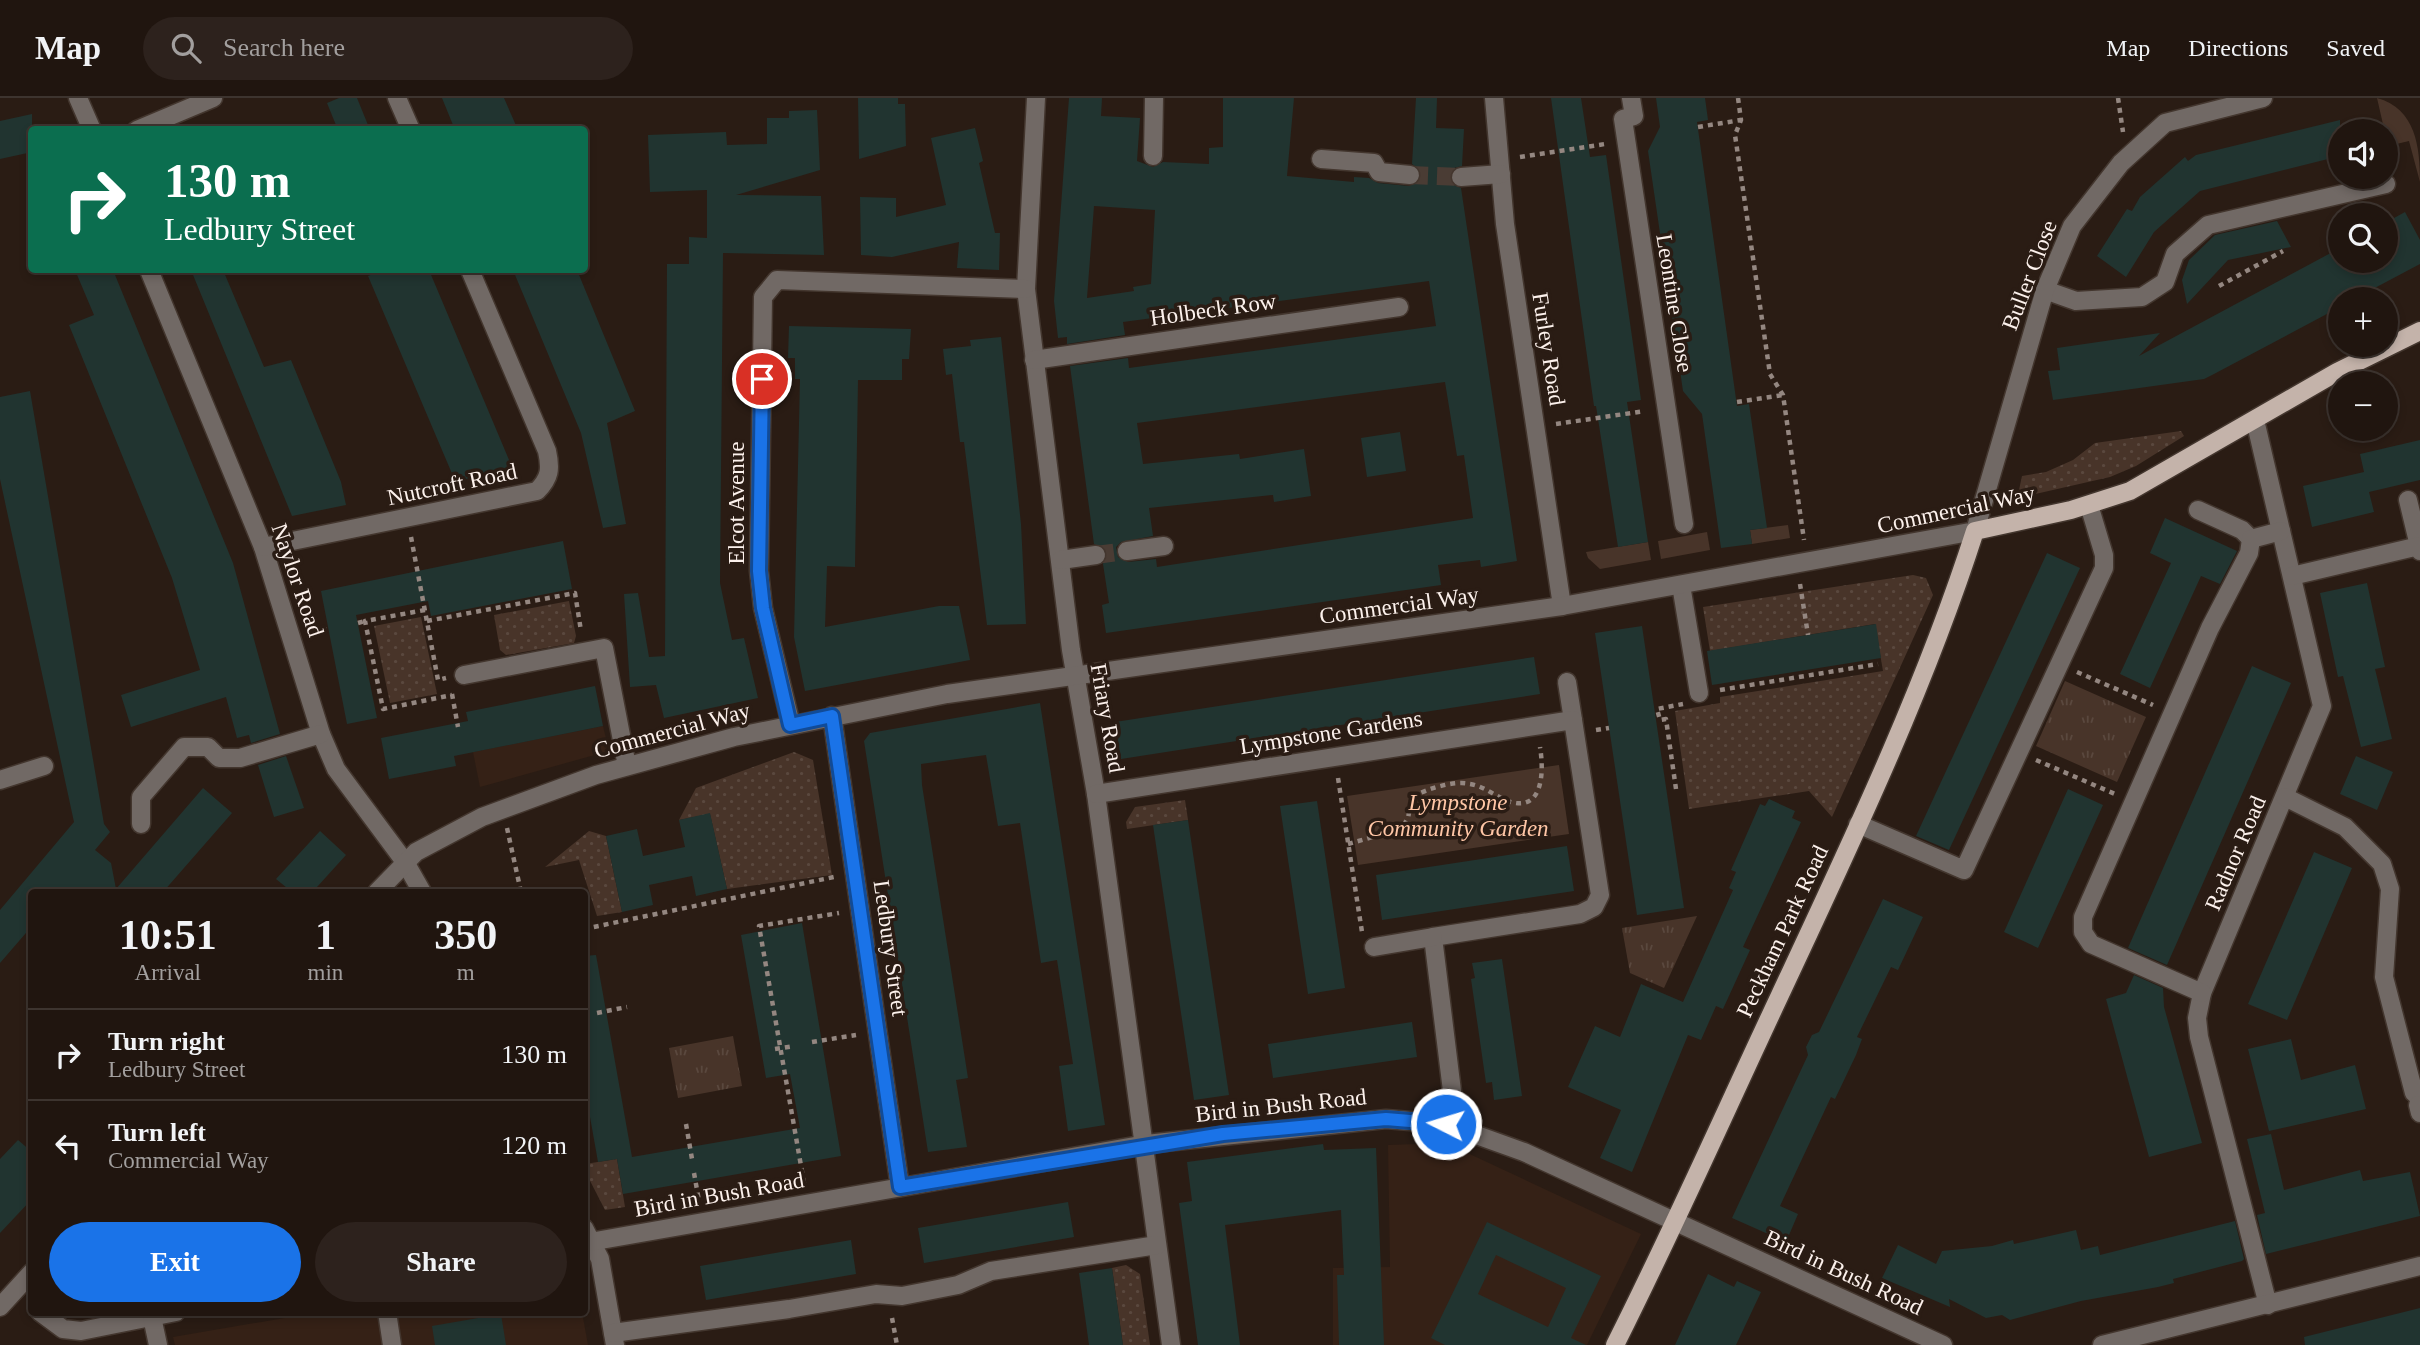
<!DOCTYPE html>
<meta charset="utf-8">
<style>
:root{--surface:#20150f;--page:#2d221d;--text:#f1f3f6;--muted:#a29f9e;--line:#3d342f;--accent:#1a73e8}
body{margin:0;font-family:"Times New Roman",serif;background:var(--page);color:var(--text);height:100vh;display:flex;flex-direction:column;font-size:26px;white-space:nowrap}
*{box-sizing:border-box;margin:0}
p{font-size:23px;color:var(--muted)}
.icon{flex:none;width:38px;height:38px;fill:none;stroke:currentColor;stroke-width:2;stroke-linecap:round;stroke-linejoin:round}
.map{position:relative;flex:1;overflow:hidden}
.side{position:absolute;left:28px;top:791px;width:560px;height:427px;display:flex;flex-direction:column;background:var(--surface);border-radius:7px;box-shadow:0 4px 10px #0003,0 0 0 2px var(--line)}
.side>*{flex:none}
.hud{position:absolute;left:28px;top:28px;width:560px;height:147px;border-radius:7px;box-shadow:0 4px 10px #0003,0 0 0 2px var(--line);background:#0b6e4f;color:#fff;overflow:hidden}
.buttons{position:absolute;left:2328px;top:21px;display:grid;gap:14px}
.buttons a{display:grid;place-items:center;width:70px;height:70px;border-radius:50%;background:var(--surface);box-shadow:0 4px 10px #0003,0 0 0 2px var(--line);font-size:35px}
.pin{position:absolute;display:grid;place-items:center;width:60px;height:60px;color:#fff;margin:-30px;border:4px solid #fff;border-radius:50%;box-shadow:0 2px 7px #0007}
.me{position:absolute;width:77px;margin:-38px;rotate:275deg;stroke-linejoin:round;filter:drop-shadow(0 0 5px #0008)}
.turn{display:flex;align-items:center;gap:24px;height:147px;padding:0 21px;font-size:32px}
.turn .icon{width:91px;height:91px;stroke-width:2.5}
.turn b{display:block;font-size:49px;line-height:60px}
.eta{display:flex;justify-content:space-evenly;align-items:center;height:119px;text-align:center}
.eta b{font-size:42px;font-weight:700;line-height:49px}
.button{display:flex;gap:14px;margin-top:auto;padding:14px 21px}
.button a{flex:1;height:80px;border-radius:42px;background:var(--accent);color:#fff;font-size:28px;font-weight:700;line-height:80px;text-align:center}
.button a+a{background:var(--page);color:var(--text)}
ul{padding:0;list-style:none}
li{display:flex;align-items:center;gap:21px;height:91px;padding:0 21px;border-top:2px solid var(--line)}
li div{flex:1}
li b{display:block;font-size:26px}
li em{font-style:normal}
header{display:flex;align-items:center;gap:42px;box-sizing:border-box;height:98px;padding:0 35px;background:var(--surface);border-bottom:2px solid var(--line)}
header strong{font-size:33px}
nav{display:flex;gap:38px;margin-inline-start:auto;font-size:24px}
.search{width:490px;height:63px;background:var(--page);display:flex;align-items:center;gap:18px;box-sizing:border-box;padding:0 24px;border-radius:38px;color:var(--muted);font-size:26px}
.map>svg:first-child{display:block}
.built{fill:#352116}
.grass{fill:url(#grass-dots)}
.park{fill:url(#park-tufts)}
.garden{fill:#483429}
.building{fill:#213430;fill-rule:evenodd}
.lines{fill:none;stroke-linecap:round;stroke-linejoin:round}
.minor-tunnel{stroke:#4a3c34;stroke-width:18;stroke-dasharray:18 9;stroke-linecap:butt}
.minor-casing{stroke:#43362e;stroke-width:21}
.major-casing{stroke:#43362e;stroke-width:21}
.path{stroke:#948781;stroke-width:4.5;stroke-dasharray:5 5;stroke-linecap:butt}
.minor{stroke:#716965;stroke-width:18}
.major{stroke:#c4b3aa;stroke-width:18}
.route-casing{stroke:#114b97;stroke-width:18}
.route{stroke:#1a73e8;stroke-width:12}
.labels{text-anchor:middle;stroke-width:7;stroke-linejoin:round;paint-order:stroke}
.street-label{font-size:23px;fill:#fcf1ec;stroke:#2a1c14}
.park-label{font-size:23px;font-style:italic;fill:#ffc6a6;stroke:#2a1c14}
</style>
<header>
<strong>Map</strong>
<div class="search"><svg class="icon" aria-label="search" viewBox="0 0 24 24"><circle cx="10" cy="10" r="6"/><path d="M15 15l6 6"/></svg>Search here</div>
<nav><a>Map</a><a>Directions</a><a>Saved</a></nav>
</header>
<div class="map">
<svg width="2420" height="1247" viewBox="0 0 2420 1247">
<defs>
<pattern id="grass-dots" width="8" height="8" patternUnits="userSpaceOnUse" patternTransform="scale(1.75)"><rect width="8" height="8" fill="#483429"/><path d="M2 2h.1M6 6h.1" fill="none" stroke="#5a483e" stroke-width="1.8" stroke-linecap="round"/></pattern>
<pattern id="park-tufts" width="24" height="20" patternUnits="userSpaceOnUse" patternTransform="scale(1.75)"><rect width="24" height="20" fill="#483429"/><path d="M3 7l-1-3M5 7V3M7 7l1-3M15 17l-1-3M17 17v-4M19 17l1-3" fill="none" stroke="#5a483e"/></pattern>
</defs>
<rect width="100%" height="100%" fill="#2a1c14"/>
<g class="built">
<polygon points="603,628 609,653 480,689 473,654"/>
<polygon points="1446,1045 1641,1136 1587,1247 1333,1247 1333,1170 1390,1169 1388,1047"/>
<polygon points="582,1214 588,1247 175,1247 173,1239 314,1215"/>
</g>
<g class="grass">
<polygon points="2181,333 2184,338 2136,368 2110,379 2027,398 2019,392 2022,378 2046,374 2073,362 2095,345"/>
<polygon points="1913,477 1926,480 1933,497 1832,719 1809,693 1689,711 1675,613 1720,605 1720,599 1883,573 1875,526 1710,553 1703,509"/>
<polygon points="569,503 576,538 574,545 506,557 500,552 494,517"/>
<polygon points="421,519 437,596 390,605 374,528"/>
<polygon points="794,654 813,662 832,777 727,791 710,716 679,722 696,690"/>
<polygon points="1185,702 1188,722 1127,731 1126,724 1135,709"/>
<polygon points="589,733 606,738 622,814 597,818 579,762 545,769"/>
<polygon points="617,1061 625,1109 605,1112 585,1073 585,1066"/>
<polygon points="1126,1167 1140,1176 1150,1247 1123,1247 1112,1170"/>
</g>
<g class="park">
<polygon points="2065,583 2146,619 2117,684 2036,648"/>
<polygon points="1697,818 1664,890 1630,875 1622,830"/>
<polygon points="733,938 742,988 678,1000 669,950"/>
</g>
<g class="garden">
<path d="M2377,0C2416,11 2420,49 2420,84L2409,43L2388,48Z"/>
<polygon points="1788,427 1790,440 1752,446 1750,432"/>
<polygon points="1707,434 1710,452 1661,461 1658,443"/>
<polygon points="1648,444 1651,462 1600,471 1588,460 1586,454"/>
<polygon points="1559,667 1569,736 1358,767 1347,698"/>
</g>
<g class="building">
<polygon points="339,0 357,0 370,32 338,32 327,5"/>
<polygon points="442,0 504,0 518,32 455,32"/>
<polygon points="858,0 898,0 898,6 905,6 906,48 859,61"/>
<path d="M1069,0H1102L1101,18L1140,20L1137,63L1153,69L1163,64L1209,66V50L1223,49V0H1294L1287,78L1354,84V79L1369,80L1378,85L1409,88L1419,84L1421,77L1420,72L1412,66L1416,0H1437L1436,30L1464,31L1462,68L1454,70L1450,81L1452,86L1461,90L1517,463L1481,469L1480,462L1438,467L1441,487L1106,535L1102,507L1109,505L1103,466L1107,456L1104,450L1094,446L1070,268L1128,260L1129,270L1436,228L1429,183L1123,224L1125,237L1067,246V239L1058,240L1054,203ZM1094,108L1155,112L1151,186L1133,189L1134,193L1087,200ZM1445,284L1457,358L1464,357L1473,420L1157,469L1156,461L1128,464L1118,459L1116,449L1121,444L1153,438L1149,410L1273,397L1274,404L1311,398L1304,351L1240,361L1239,356L1143,366L1137,325Z"/>
<polygon points="1551,0 1581,0 1590,59 1606,57 1641,302 1627,304 1648,444 1618,449 1596,308 1594,308"/>
<polygon points="1656,0 1705,0 1708,22 1697,24 1737,308 1749,306 1767,430 1750,432 1752,446 1721,450 1702,316 1683,293 1648,53 1660,29"/>
<polygon points="817,12 820,72 736,97 821,98 824,157 723,155 720,485 732,542 744,540 758,600 664,620 656,587 630,589 624,496 638,495 649,559 665,558 667,166 689,166 689,139 707,140 707,92 650,94 648,37 726,34 727,47 767,46 767,20 789,20 789,13"/>
<polygon points="32,16 32,54 0,61 0,23"/>
<polygon points="2340,22 2340,58 2200,93 2154,134 2126,179 2097,158 2127,111 2132,113 2140,99 2185,59 2188,63 2196,57"/>
<polygon points="975,30 983,63 979,65 995,135 1000,135 999,172 957,170 959,144 892,159 861,157 860,99 896,100 896,119 946,107 931,40"/>
<polygon points="2405,114 2420,142 2420,166 2354,201 2340,201 2340,209 2214,276 2204,281 2053,302 2048,273 2060,272 2057,250 2160,235 2139,258 2340,150 2340,163 2385,163 2385,125"/>
<polygon points="2277,123 2291,149 2228,162 2187,206 2182,182 2189,162 2215,137"/>
<polygon points="75,172 113,172 233,465 280,636 251,645 249,637 237,640 226,599 131,629 121,597 200,572 172,480 69,227 94,217"/>
<polygon points="191,172 223,172 264,269 291,262 341,384 346,407 292,418"/>
<polygon points="384,172 429,172 512,369 484,381 482,375 456,385 368,178"/>
<polygon points="513,172 577,172 635,313 607,325 626,426 603,430 581,335"/>
<polygon points="789,228 911,231 909,261 902,261 902,282 858,282 855,469 827,468 825,529 939,508 959,508 970,562 805,593 794,539 800,281 795,281 795,260 788,260"/>
<polygon points="1001,239 1021,426 1026,526 987,527 964,344 960,344 952,276 946,277 943,251 971,248 970,242"/>
<polygon points="30,293 104,726 110,734 95,752 111,765 116,791 203,690 232,715 163,794 32,794 32,828 0,865 0,812 74,724 0,381 0,299"/>
<polygon points="1400,334 1406,373 1367,379 1361,340"/>
<polygon points="2420,342 2420,382 2369,394 2374,414 2312,429 2303,388 2364,374 2360,356"/>
<polygon points="2165,420 2237,453 2220,486 2201,478 2150,590 2120,576 2171,465 2150,455"/>
<polygon points="563,443 572,491 431,518 428,503 356,517 377,620 347,626 321,493"/>
<polygon points="2047,455 2080,470 1949,752 1916,738"/>
<polygon points="2367,485 2385,569 2375,571 2392,641 2361,649 2343,578 2338,579 2320,495"/>
<polygon points="1876,526 1881,560 1712,587 1707,553"/>
<polygon points="1642,528 1684,810 1637,817 1595,535"/>
<polygon points="1534,559 1540,596 1121,661 1115,624"/>
<polygon points="2252,568 2291,585 2167,867 2128,850"/>
<polygon points="595,588 603,628 454,658 456,668 389,681 381,640 468,623 466,614"/>
<polygon points="1040,605 1105,1027 1068,1033 1059,968 1073,966 1057,862 1041,865 1020,725 998,728 986,657 921,666 922,687 968,980 956,982 967,1049 928,1054 864,643 870,635"/>
<polygon points="286,658 304,710 274,719 258,667"/>
<polygon points="2356,658 2393,674 2377,712 2340,696"/>
<polygon points="2068,691 2103,707 2038,850 2004,834"/>
<polygon points="1769,701 1795,713 1792,720 1801,724 1743,849 1750,852 1723,911 1716,908 1701,942 1688,937 1632,1074 1600,1060 1621,1012 1568,989 1595,928 1620,939 1641,886 1683,904 1733,792 1729,790 1736,774 1731,772 1760,706 1765,708"/>
<polygon points="1317,703 1345,890 1308,896 1280,708"/>
<polygon points="710,715 727,791 696,798 692,778 649,787 653,807 622,814 606,738 637,731 643,758 685,749 679,722"/>
<polygon points="1188,722 1229,997 1194,1002 1153,727"/>
<polygon points="320,733 346,757 317,789 324,794 292,794 276,781"/>
<polygon points="1567,748 1574,793 1382,822 1376,777"/>
<polygon points="2314,754 2352,770 2287,922 2248,906"/>
<polygon points="1883,801 1923,819 1898,872 1891,869 1857,939 1862,941 1856,957 1835,1001 1831,999 1780,1108 1798,1116 1786,1144 1732,1120 1808,957 1806,949 1812,937 1819,934"/>
<polygon points="802,825 841,1058 623,1096 617,1061 623,1060 598,1064 584,985 584,858 596,857 632,1059 800,1030 790,976 766,980 741,837"/>
<polygon points="1502,861 1522,998 1494,1002 1492,984 1486,985 1471,881 1475,880 1472,865"/>
<polygon points="2134,877 2163,890 2164,909 2202,1045 2149,1059 2106,901 2126,895"/>
<polygon points="1412,924 1417,959 1273,980 1268,946"/>
<polygon points="2291,941 2301,982 2355,967 2366,1011 2269,1033 2248,951"/>
<polygon points="2271,1036 2284,1092 2360,1072 2363,1083 2410,1074 2420,1118 2266,1156 2257,1117 2265,1115 2247,1041"/>
<polygon points="18,1042 32,1054 32,1101 0,1135 0,1061"/>
<polygon points="1323,1046 1324,1052 1376,1050 1384,1247 1339,1247 1337,1177 1344,1177 1341,1112 1225,1127 1240,1247 1198,1247 1179,1105 1192,1103 1187,1064"/>
<polygon points="1068,1104 1074,1139 924,1165 918,1130"/>
<polygon points="2235,1123 2244,1161 2242,1163 2173,1181 2174,1185 2158,1189 2081,1203 2010,1222 2002,1217 1986,1220 1949,1201 1950,1209 1882,1180 1898,1147 1936,1166 1942,1153 1992,1148 2013,1142 2014,1146 2076,1132 2081,1152 2098,1148 2100,1157"/>
<path d="M1487,1124L1601,1178L1571,1240L1586,1247H1445L1431,1240ZM1496,1157L1566,1190L1548,1229L1478,1196Z"/>
<polygon points="851,1142 856,1176 706,1202 700,1168"/>
<polygon points="1112,1170 1123,1247 1089,1247 1079,1175"/>
<polygon points="1708,1176 1734,1189 1737,1183 1761,1194 1736,1247 1675,1247"/>
<polygon points="2420,1210 2420,1247 2305,1247 2304,1239"/>
<polygon points="501,1216 506,1247 435,1247 432,1228"/>
</g>
<g class="lines">
<g class="minor-tunnel">
<polyline points="1410,77 1461,79"/>
<polyline points="1096,457 1127,453"/>
</g>
<g class="minor-casing">
<g id="minor">
<polyline points="78,0 92,32"/>
<polyline points="397,0 411,32"/>
<polyline points="1036,0 1026,191 1071,552 1096,696 1171,1247"/>
<polyline points="1494,0 1505,126 1562,508"/>
<polyline points="1631,0 1634,18 1623,21 1684,426"/>
<polyline points="137,32 213,0"/>
<polyline points="1153,58 1154,0"/>
<polyline points="1321,61 1374,65 1379,74 1410,77"/>
<polyline points="1461,79 1501,76"/>
<polyline points="149,172 263,449 321,636 336,671 405,764 422,794"/>
<polyline points="2045,192 2076,203 2142,199 2165,184 2175,156 2208,127 2386,86"/>
<polyline points="1034,262 1399,209"/>
<polyline points="2255,322 2322,608 2202,895 2197,920 2199,939 2268,1207"/>
<polyline points="2408,402 2419,448"/>
<polyline points="2198,412 2242,432 2251,441"/>
<path d="M263,449L537,393C550,380 551,371 547,353L470,172"/>
<polyline points="1127,453 1164,448"/>
<polyline points="1061,462 1096,457"/>
<polyline points="2292,478 2419,448 2420,453"/>
<polyline points="1681,487 1699,595"/>
<polyline points="464,577 604,550 627,668"/>
<polyline points="1567,584 1573,622"/>
<polyline points="832,618 900,1089"/>
<polyline points="791,627 763,510 759,473 763,199 777,182 1026,191"/>
<polyline points="0,682 44,668"/>
<polyline points="1096,696 1573,622 1600,797 1594,809 1580,816 1433,839 1453,1001 1446,1026"/>
<polyline points="2285,699 2345,729 2382,766 2390,791 2384,879 2414,995"/>
<polyline points="141,726 141,699 184,649 208,649 219,660 240,660 321,636"/>
<polyline points="1858,726 1964,772 2104,470 2104,457 2089,407"/>
<polyline points="377,794 416,754 482,719 596,677 734,639 947,596 1562,508 1975,433 2045,192 2072,128 2121,65 2165,25 2263,0"/>
<polyline points="1374,849 1433,839"/>
<polyline points="2202,895 2091,846 2083,834 2083,819 2210,530 2249,455 2251,441 2281,433"/>
<polyline points="2418,1007 2420,1015"/>
<polyline points="584,1130 600,1161 615,1247"/>
<polyline points="584,1145 1146,1046 1386,1021 1446,1026 1524,1054 1943,1247"/>
<polyline points="0,1209 32,1174"/>
<polyline points="40,1214 63,1231 81,1233 176,1214"/>
<polyline points="387,1214 392,1247"/>
<polyline points="152,1219 158,1247"/>
<polyline points="613,1235 789,1211 876,1196 902,1198 958,1187 991,1173 1157,1147"/>
<polyline points="2102,1247 2420,1168"/>
</g>
</g>
<g class="major-casing">
<path id="major" d="M1615,1247C1673,1132 1725,1014 1780,897C1851,745 1924,592 1975,433L2071,412L2130,393L2337,274L2420,233"/>
</g>
<g class="path">
<polyline points="1738,0 1741,22 1735,37 1770,276 1783,297 1804,442"/>
<polyline points="2118,0 2123,34"/>
<polyline points="1698,29 1741,22"/>
<polyline points="1520,59 1605,46"/>
<polyline points="2219,188 2283,153"/>
<polyline points="1737,304 1783,297"/>
<polyline points="1556,326 1645,313"/>
<polyline points="411,439 438,582 446,580"/>
<polyline points="1800,486 1808,537"/>
<polyline points="425,512 365,523 383,611 452,597"/>
<polyline points="427,523 575,495 581,533"/>
<polyline points="358,525 365,523"/>
<polyline points="312,534 328,531"/>
<polyline points="2077,574 2153,607"/>
<polyline points="1720,592 1878,566"/>
<polyline points="452,596 458,629"/>
<polyline points="1596,632 1609,630"/>
<polyline points="2036,662 2115,696"/>
<polyline points="1338,680 1362,834"/>
<polyline points="1676,691 1666,621 1660,622 1657,611 1683,606"/>
<polyline points="507,730 521,794"/>
<path d="M1348,746L1401,731L1408,720L1412,699C1426,691 1455,682 1470,686C1483,688 1494,697 1505,702C1544,718 1544,673 1540,649"/>
<polyline points="584,831 834,779"/>
<polyline points="597,915 627,909"/>
<polyline points="812,944 856,937"/>
<polyline points="775,951 794,948"/>
<polyline points="686,1026 692,1061"/>
<polyline points="694,1075 699,1103"/>
<polyline points="804,1085 759,828 839,815"/>
<polyline points="892,1220 897,1247"/>
</g>
<use href="#minor" class="minor"/>
<use href="#major" class="major"/>
</g>
<g class="lines">
<g class="route-casing">
<polyline id="route" points="762,281 759,473 763,510 790,627 832,618 900,1089 1223,1036 1386,1021 1446,1026"/>
</g>
<use href="#route" class="route"/>
</g>
<g class="labels">
<g class="street-label">
<text transform="translate(2029 177) rotate(-69)" y="8">Buller Close</text>
<text transform="translate(1675 205) rotate(81)" y="8">Leontine Close</text>
<text transform="translate(1213 211) rotate(-8)" y="8">Holbeck Row</text>
<text transform="translate(1549 251) rotate(81)" y="8">Furley Road</text>
<text transform="translate(452 386) rotate(-12)" y="8">Nutcroft Road</text>
<text transform="translate(736 405) rotate(-90)" y="8">Elcot Avenue</text>
<text transform="translate(1956 411) rotate(-12)" y="8">Commercial Way</text>
<text transform="translate(298 482) rotate(71)" y="8">Naylor Road</text>
<text transform="translate(1399 507) rotate(-8)" y="8">Commercial Way</text>
<text transform="translate(1108 620) rotate(80)" y="8">Friary Road</text>
<text transform="translate(672 632) rotate(-15)" y="8">Commercial Way</text>
<text transform="translate(1331 634) rotate(-9)" y="8">Lympstone Gardens</text>
<text transform="translate(2235 755) rotate(-67)" y="8">Radnor Road</text>
<text transform="translate(1782 833) rotate(-65)" y="8">Peckham Park Road</text>
<text transform="translate(891 850) rotate(82)" y="8">Ledbury Street</text>
<text transform="translate(1281 1007) rotate(-6)" y="8">Bird in Bush Road</text>
<text transform="translate(719 1096) rotate(-10)" y="8">Bird in Bush Road</text>
<text transform="translate(1844 1174) rotate(25)" y="8">Bird in Bush Road</text>
</g>
<g class="park-label">
<text x="1458" y="712">Lympstone<tspan x="1458" dy="26">Community Garden</tspan></text>
</g>
</g>
</svg>
<div class="buttons">
<a><svg class="icon" aria-label="sound" viewBox="0 0 24 24"><path d="M4 9h4l5-4v14l-5-4H4zM17 9q2 3 0 6"/></svg></a>
<a><svg class="icon" aria-label="search" viewBox="0 0 24 24"><circle cx="10" cy="10" r="6"/><path d="M15 15l6 6"/></svg></a>
<a>+</a>
<a>−</a>
</div>
<div class="pin" style="left:762px;top:281px;background:#d93025"><svg class="icon" aria-label="arrive" viewBox="0 0 24 24"><path d="M6 21V4h12l-3 4 3 4H6"/></svg></div>
<svg class="me" style="left:1446px;top:1026px" viewBox="-20 -20 40 40"><circle r="17" fill="#1a73e8" stroke="#fff" stroke-width="3"/><path d="M0-11L8 9 0 5-8 9z" fill="#fff"/></svg>
<div class="hud">
<div class="turn"><svg class="icon" aria-label="right" viewBox="0 0 24 24"><path d="M7 20v-9h11M14 6l5 5-5 5"/></svg><div><b>130 m</b>Ledbury Street</div></div>
</div>
<section class="side">
<div class="eta">
<div><b>10:51</b><p>Arrival</p></div>
<div><b>1</b><p>min</p></div>
<div><b>350</b><p>m</p></div>
</div>
<ul>
<li><svg class="icon" aria-label="right" viewBox="0 0 24 24"><path d="M7 20v-9h11M14 6l5 5-5 5"/></svg><div><b>Turn right</b><p>Ledbury Street</p></div><em>130 m</em></li>
<li><svg class="icon" aria-label="left" viewBox="0 0 24 24"><path d="M17 20v-9H6M10 6l-5 5 5 5"/></svg><div><b>Turn left</b><p>Commercial Way</p></div><em>120 m</em></li>
</ul>
<div class="button"><a>Exit</a><a>Share</a></div>
</section>
</div>
